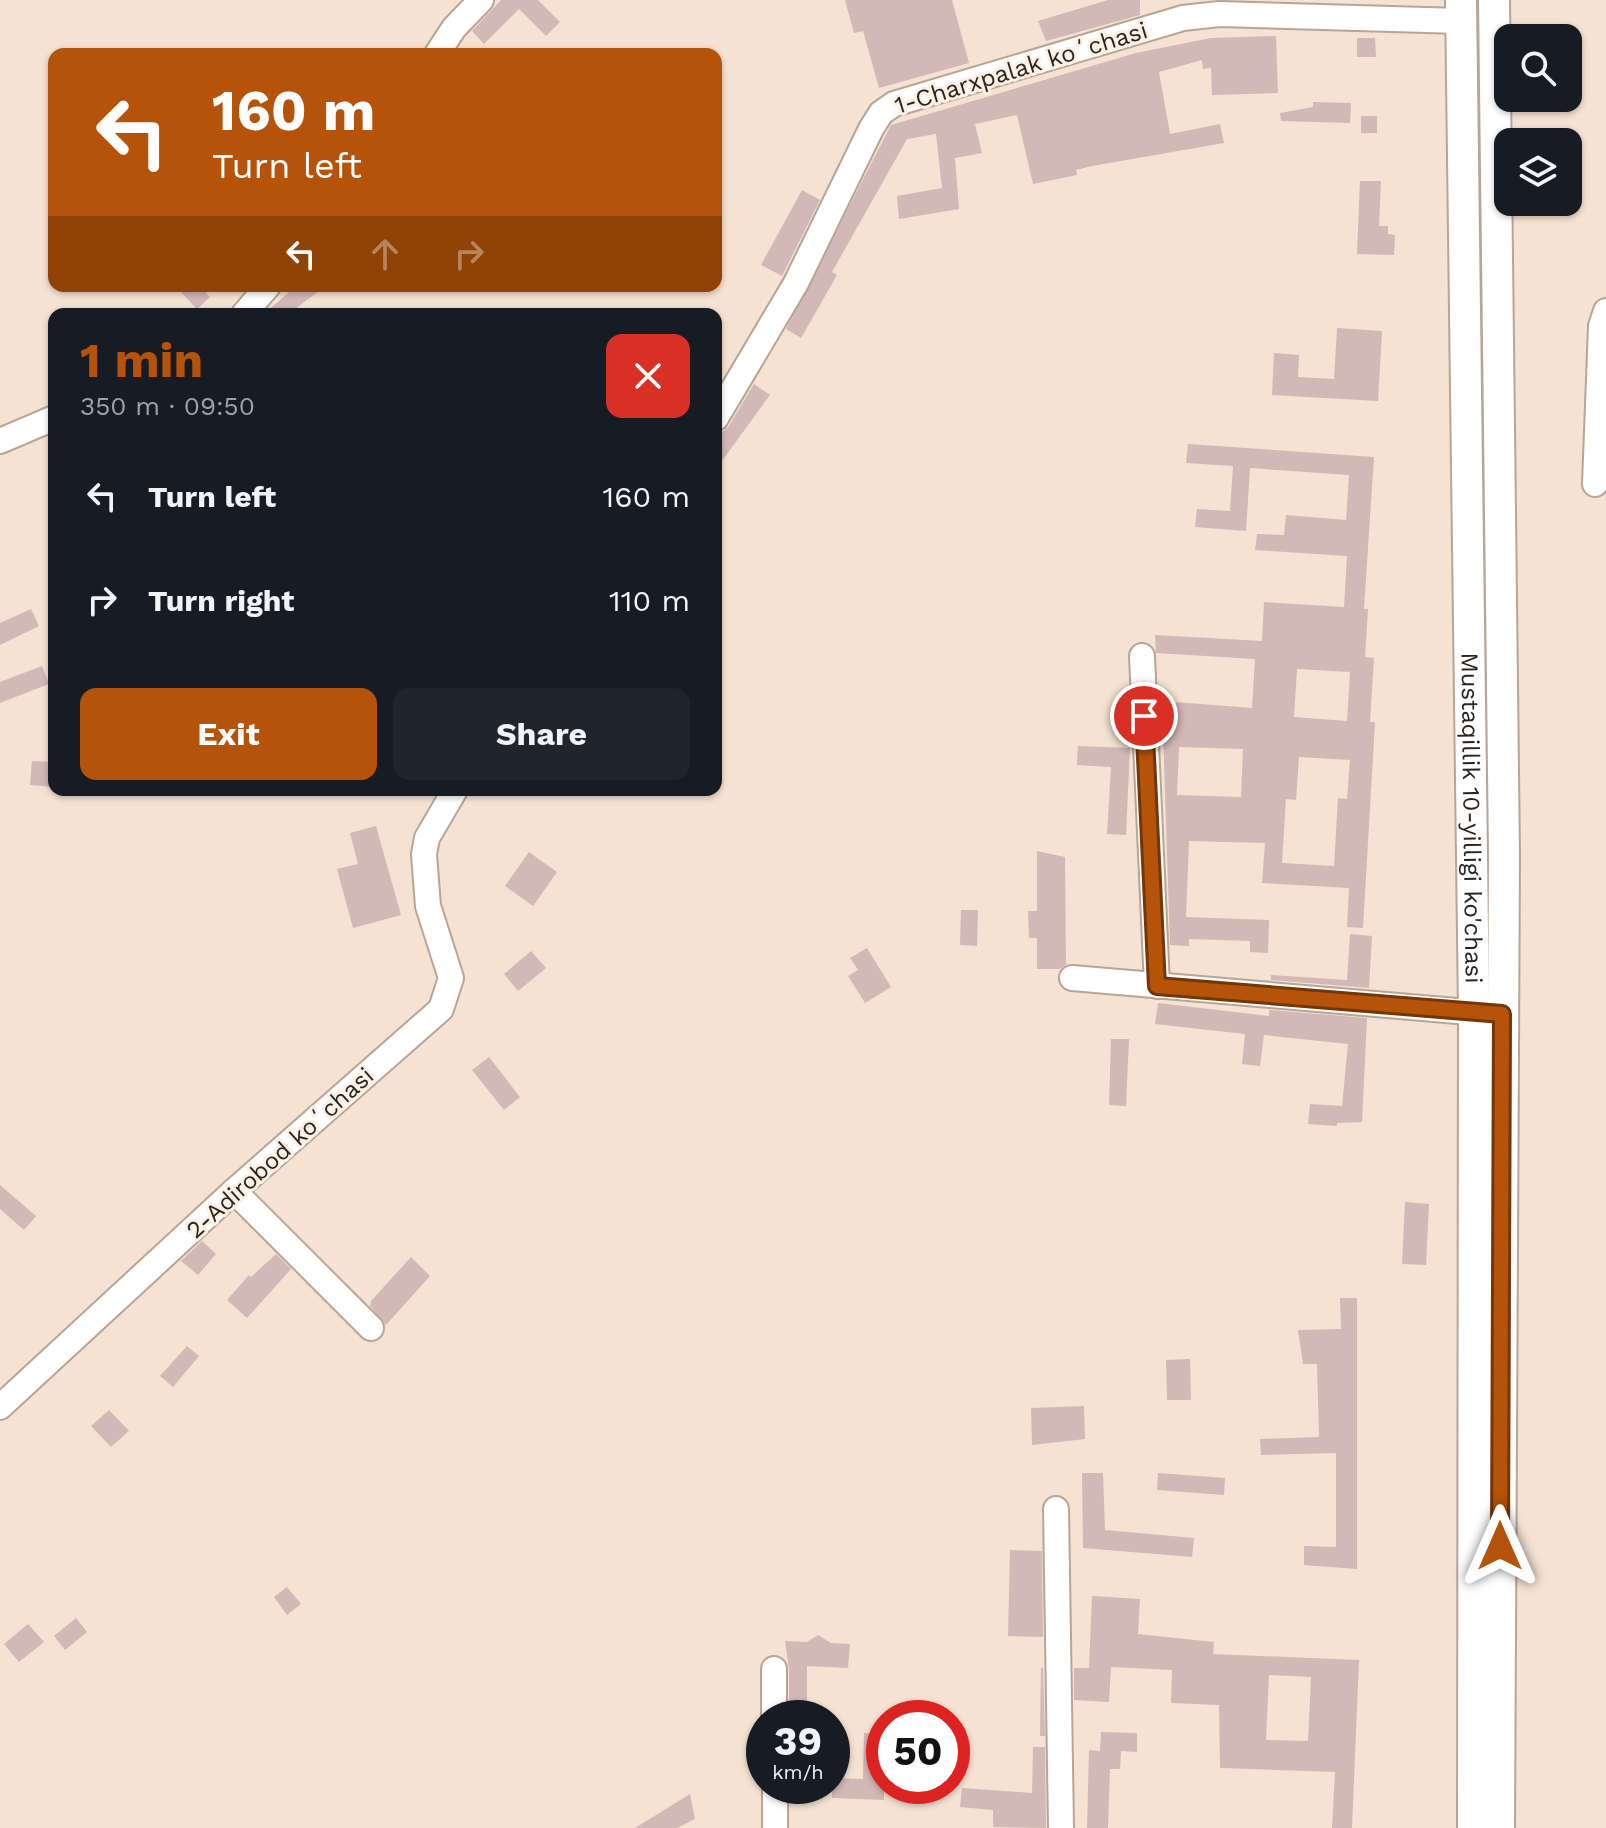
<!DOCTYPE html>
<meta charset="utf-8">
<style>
:root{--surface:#171b24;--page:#20242c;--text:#f1f3f6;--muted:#9ea1a6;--accent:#b45309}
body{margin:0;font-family:"Work Sans",sans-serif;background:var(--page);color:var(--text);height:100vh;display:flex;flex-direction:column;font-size:30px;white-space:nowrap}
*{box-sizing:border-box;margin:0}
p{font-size:26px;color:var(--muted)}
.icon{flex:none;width:44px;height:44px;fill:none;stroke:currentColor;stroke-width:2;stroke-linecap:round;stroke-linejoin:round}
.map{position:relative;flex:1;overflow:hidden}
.details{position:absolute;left:48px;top:308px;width:674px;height:488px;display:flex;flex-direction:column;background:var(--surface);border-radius:16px;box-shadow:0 2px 6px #0004}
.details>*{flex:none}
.top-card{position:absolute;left:48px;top:48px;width:674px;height:244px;border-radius:16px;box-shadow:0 2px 6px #0004;background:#b45309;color:#fff;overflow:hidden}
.fabs{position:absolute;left:1494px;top:24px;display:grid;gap:16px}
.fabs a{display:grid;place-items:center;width:88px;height:88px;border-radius:16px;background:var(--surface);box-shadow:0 2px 6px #0004;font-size:40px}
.speed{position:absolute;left:746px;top:1700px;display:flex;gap:16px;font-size:40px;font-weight:700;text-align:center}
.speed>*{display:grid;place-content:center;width:104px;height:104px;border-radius:50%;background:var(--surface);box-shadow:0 2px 6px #0004;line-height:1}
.speed small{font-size:20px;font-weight:400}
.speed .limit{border:12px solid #d22;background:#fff;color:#111}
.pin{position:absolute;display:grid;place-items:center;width:68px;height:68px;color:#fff;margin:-34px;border:4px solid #fff;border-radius:50%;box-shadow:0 2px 8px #0007}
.me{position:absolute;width:88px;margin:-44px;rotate:0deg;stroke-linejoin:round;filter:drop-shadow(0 0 6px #0008)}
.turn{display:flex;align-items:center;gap:28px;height:168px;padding:0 32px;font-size:36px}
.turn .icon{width:104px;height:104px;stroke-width:2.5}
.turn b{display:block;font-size:56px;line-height:68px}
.lanes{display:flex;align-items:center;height:76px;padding:0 32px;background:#0003;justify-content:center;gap:40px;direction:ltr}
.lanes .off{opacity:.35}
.round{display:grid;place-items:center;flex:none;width:84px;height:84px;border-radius:16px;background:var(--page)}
.overview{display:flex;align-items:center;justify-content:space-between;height:136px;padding:0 32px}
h1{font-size:48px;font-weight:700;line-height:60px;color:var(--accent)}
.action{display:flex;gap:16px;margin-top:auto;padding:16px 32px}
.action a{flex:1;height:92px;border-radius:16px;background:var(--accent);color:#fff;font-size:32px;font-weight:700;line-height:92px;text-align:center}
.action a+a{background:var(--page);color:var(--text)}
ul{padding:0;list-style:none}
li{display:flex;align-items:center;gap:24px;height:104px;padding:0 32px}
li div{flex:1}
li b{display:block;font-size:30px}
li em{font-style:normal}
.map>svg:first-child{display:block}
.building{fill:#d2b8b7;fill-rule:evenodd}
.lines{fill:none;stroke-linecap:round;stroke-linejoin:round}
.minor-casing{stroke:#b7a596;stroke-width:28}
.major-casing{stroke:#b7a596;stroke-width:34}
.minor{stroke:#fff;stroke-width:24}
.major{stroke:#fff;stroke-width:30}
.route-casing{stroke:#753606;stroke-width:20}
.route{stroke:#b45309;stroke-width:14}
.labels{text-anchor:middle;stroke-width:6;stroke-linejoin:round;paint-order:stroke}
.street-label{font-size:24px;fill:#2a231e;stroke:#fcf1e7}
</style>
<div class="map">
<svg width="1606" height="1828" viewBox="0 0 1606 1828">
<rect width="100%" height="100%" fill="#f5e2d2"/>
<g class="building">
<polygon points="501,0 538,0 560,22 546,36 519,9 484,44 472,31"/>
<polygon points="845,0 952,0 969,63 879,88 863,31 854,33"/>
<polygon points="1108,0 1140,0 1140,15 1046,41 1038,21"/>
<polygon points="1276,36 1278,93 1212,95 1211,68 1203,69 1202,60 1159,72 1170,134 1220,124 1224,143 1092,166 1076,170 1077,175 1033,184 1017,115 975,124 982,153 955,158 959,209 899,219 897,196 942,188 936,134 907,139 832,272 837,275 801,338 786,329 891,125 1136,53 1211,38"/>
<polygon points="1357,38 1375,38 1376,57 1357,57"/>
<polygon points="1313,102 1351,103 1350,123 1281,121 1280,113 1313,107"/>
<rect x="1361" y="116" width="16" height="17"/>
<polygon points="1360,181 1381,181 1379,226 1388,226 1388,234 1395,235 1394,255 1357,254"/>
<polygon points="802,190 820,200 782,276 761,265"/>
<polygon points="175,286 200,286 210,297 197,309"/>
<polygon points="296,286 326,286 288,314 264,314"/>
<polygon points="1337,328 1382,331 1378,401 1272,395 1274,353 1299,355 1298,377 1334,379"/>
<polygon points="754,384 770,395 716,469 716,438 729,426"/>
<path d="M1188,444L1374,457L1364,609H1368L1365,657L1374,658L1370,722H1375L1363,928L1347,927L1349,888L1262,883L1265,843L1189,841L1186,917L1269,920L1268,953L1250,952V941L1189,939V946L1170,945L1162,701L1252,708L1255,659L1156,653L1155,635L1262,641L1264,602L1344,607L1347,556L1255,550L1257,534L1284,535L1286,515L1346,520L1349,475L1250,468L1246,531L1195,527L1197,509L1230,511L1233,466L1186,463ZM1297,669L1350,672L1347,721L1294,717ZM1179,747L1243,749L1241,797L1177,795ZM1299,757L1350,760L1347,799L1338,798L1334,866L1282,863L1286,799L1296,800Z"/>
<polygon points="31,609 39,626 0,645 0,623"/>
<polygon points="42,666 49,684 0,703 0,682"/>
<polygon points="1078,746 1130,748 1126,835 1107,834 1111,767 1077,765"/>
<polygon points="32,761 54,762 54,787 30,785"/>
<polygon points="376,826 401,915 353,928 337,869 358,864 350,833"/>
<polygon points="1037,851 1065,857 1066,964 1060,969 1037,969 1037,938 1029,938 1028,911 1037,911"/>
<polygon points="529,852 557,872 533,906 505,886"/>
<polygon points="961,910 978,910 977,946 960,945"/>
<polygon points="1350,934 1372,936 1369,988 1271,980 1271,975 1347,980"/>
<polygon points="867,948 891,987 865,1003 848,976 858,970 850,958"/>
<polygon points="531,951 546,968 518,991 504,974"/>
<polygon points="1158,1003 1269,1016 1269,1010 1367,1018 1362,1122 1337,1123 1337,1126 1308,1124 1310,1104 1342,1106 1348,1044 1264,1035 1260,1066 1242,1064 1245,1034 1155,1024"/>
<polygon points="1111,1039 1129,1039 1126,1106 1109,1105"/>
<polygon points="489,1057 520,1097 504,1110 472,1070"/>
<polygon points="0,1185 36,1216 24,1230 0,1209"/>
<polygon points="1405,1202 1429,1204 1426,1265 1402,1264"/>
<polygon points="202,1241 216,1254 198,1275 181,1261"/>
<polygon points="276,1254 291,1269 247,1318 227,1300 249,1275 251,1277"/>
<polygon points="411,1257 430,1276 386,1325 370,1306 371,1301"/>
<polygon points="1340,1298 1357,1298 1357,1569 1304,1565 1304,1546 1336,1547 1336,1453 1261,1455 1260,1439 1319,1437 1317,1364 1303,1364 1298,1330 1341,1329"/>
<polygon points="187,1346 199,1356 173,1387 160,1376"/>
<polygon points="1190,1359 1191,1400 1167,1400 1166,1360"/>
<polygon points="1084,1406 1085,1439 1032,1445 1031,1408"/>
<polygon points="109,1410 129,1431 111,1447 91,1426"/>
<polygon points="1082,1473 1103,1473 1105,1530 1194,1538 1192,1557 1083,1548"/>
<polygon points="1158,1473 1225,1478 1224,1495 1157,1490"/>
<polygon points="1010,1550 1042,1551 1043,1637 1008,1636"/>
<polygon points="287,1587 301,1604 287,1615 274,1597"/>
<path d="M1092,1596L1140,1599L1138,1634L1214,1642L1213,1654L1359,1660L1352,1828H1332L1335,1772L1220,1768L1219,1705L1171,1703L1172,1670L1111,1667L1109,1702L1074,1700V1668H1089ZM1269,1675L1311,1677L1308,1741L1266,1740Z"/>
<polygon points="76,1618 87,1632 65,1650 54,1636"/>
<polygon points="28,1624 44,1642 19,1662 4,1644"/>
<polygon points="818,1635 831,1643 850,1644 848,1668 807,1666 807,1718 789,1718 789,1669 785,1641 807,1642"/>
<polygon points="1041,1667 1043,1668 1045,1736 1040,1736"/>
<polygon points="1101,1732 1137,1733 1137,1752 1121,1751 1120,1769 1110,1769 1108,1828 1087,1828 1089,1750 1100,1751"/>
<polygon points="864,1733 884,1734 884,1800 832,1798 832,1778 863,1779"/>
<polygon points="1033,1747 1045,1747 1046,1828 993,1827 993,1810 960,1807 962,1788 1032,1793"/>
<polygon points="690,1794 695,1819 677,1828 635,1828"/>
</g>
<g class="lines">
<g class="minor-casing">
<g id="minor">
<polyline points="437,54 454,28 481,0"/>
<polyline points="244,314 268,286"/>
<polyline points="716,418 796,283 871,129 881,113 894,104 1183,18 1219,14 1461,21"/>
<polyline points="0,441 54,418"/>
<polyline points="1595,484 1601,326 1606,311"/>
<polyline points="1142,656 1157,986"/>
<polyline points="1072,978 1492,1014"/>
<polyline points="234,1191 371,1328"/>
<polyline points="0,1407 234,1191 441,1009 451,978 428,906 424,854 427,838 455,790"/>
<polyline points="1056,1509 1061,1828"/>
<polyline points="774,1669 774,1718"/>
<polyline points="775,1786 775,1828"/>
</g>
</g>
<g class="major-casing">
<g id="major">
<path id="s1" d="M1461,0L1474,1012L1473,1828"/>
<polyline points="1494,0 1504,856 1499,1828"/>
</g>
</g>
<use href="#minor" class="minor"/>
<use href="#major" class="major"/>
</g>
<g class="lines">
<g class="route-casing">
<polyline id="route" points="1144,716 1157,986 1502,1014 1500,1546"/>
</g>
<use href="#route" class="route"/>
</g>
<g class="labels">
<g class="street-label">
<text transform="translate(1021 68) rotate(-17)" y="8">1-Charxpalak koʻchasi</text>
<text dy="8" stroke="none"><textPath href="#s1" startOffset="818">Mustaqillik 10-yilligi ko'chasi</textPath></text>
<text transform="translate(280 1153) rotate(-42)" y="8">2-Adirobod koʻchasi</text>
</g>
</g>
</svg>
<div class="fabs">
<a><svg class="icon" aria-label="search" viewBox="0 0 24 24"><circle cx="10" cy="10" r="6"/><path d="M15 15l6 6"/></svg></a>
<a><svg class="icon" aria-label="layers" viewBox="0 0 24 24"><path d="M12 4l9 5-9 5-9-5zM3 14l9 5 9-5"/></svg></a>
</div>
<div class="speed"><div>39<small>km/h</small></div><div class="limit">50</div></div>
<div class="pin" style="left:1144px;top:716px;background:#d93025"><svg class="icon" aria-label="arrive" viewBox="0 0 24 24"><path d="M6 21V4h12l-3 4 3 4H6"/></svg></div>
<svg class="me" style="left:1500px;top:1546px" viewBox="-20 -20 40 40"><path d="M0-17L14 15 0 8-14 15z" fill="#b45309" stroke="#fff" stroke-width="4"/></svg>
<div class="top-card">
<div class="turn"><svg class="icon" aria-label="left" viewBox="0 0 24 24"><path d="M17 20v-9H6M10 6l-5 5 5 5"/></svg><div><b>160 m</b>Turn left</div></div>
<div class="lanes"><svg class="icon" aria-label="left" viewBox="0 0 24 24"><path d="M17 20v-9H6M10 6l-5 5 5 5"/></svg><svg class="icon off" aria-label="ahead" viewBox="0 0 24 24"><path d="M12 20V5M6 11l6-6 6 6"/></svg><svg class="icon off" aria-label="right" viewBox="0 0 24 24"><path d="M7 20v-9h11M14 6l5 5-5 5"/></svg></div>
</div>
<section class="details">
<div class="overview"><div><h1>1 min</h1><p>350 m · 09:50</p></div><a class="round" style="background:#d93025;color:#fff"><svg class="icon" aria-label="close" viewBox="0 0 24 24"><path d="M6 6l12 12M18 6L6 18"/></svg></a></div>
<ul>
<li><svg class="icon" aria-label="left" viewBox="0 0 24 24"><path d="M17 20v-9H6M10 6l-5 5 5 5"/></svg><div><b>Turn left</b></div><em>160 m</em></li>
<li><svg class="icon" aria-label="right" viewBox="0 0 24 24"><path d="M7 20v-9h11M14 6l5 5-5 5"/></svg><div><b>Turn right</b></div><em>110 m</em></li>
</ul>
<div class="action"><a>Exit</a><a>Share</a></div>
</section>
</div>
